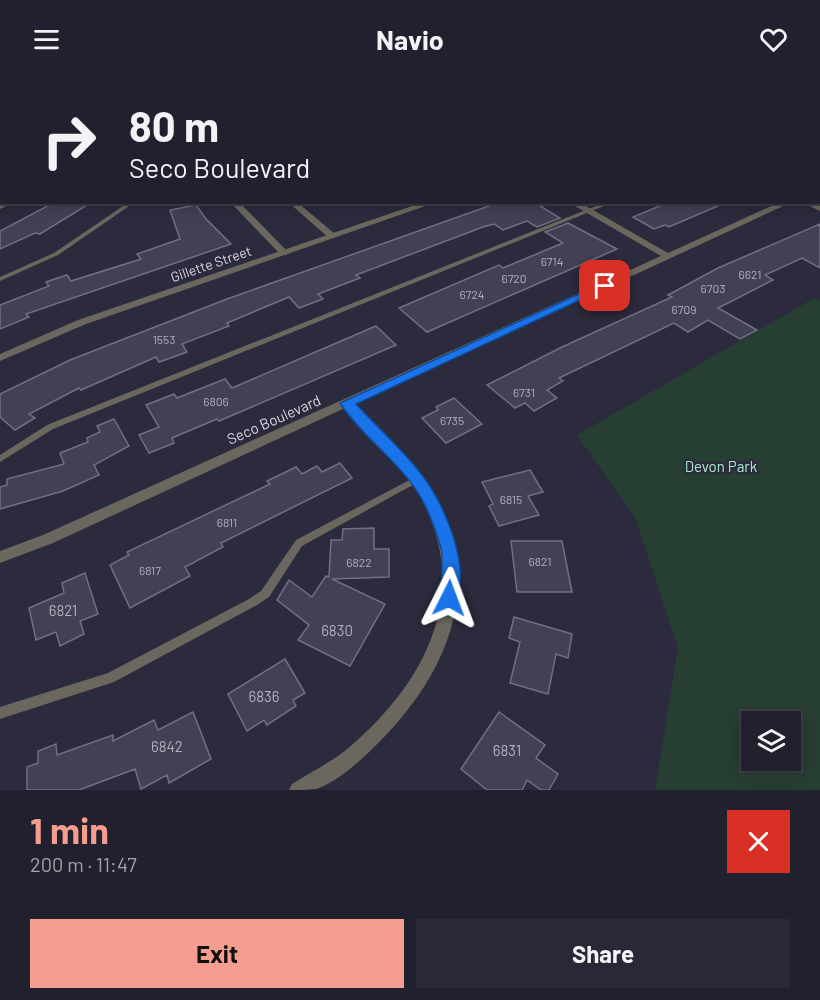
<!DOCTYPE html>
<meta charset="utf-8">
<style>
:root{--surface:#21202e;--page:#292836;--text:#f1f3f6;--muted:#a2a3aa;--line:#3e3e4a;--accent:#f59d8e}
body{margin:0;font-family:Barlow,sans-serif;background:var(--page);color:var(--text);height:100vh;display:flex;flex-direction:column;font-size:22px;white-space:nowrap}
*{box-sizing:border-box;margin:0}
p{font-size:20px;color:var(--muted)}
.icon{flex:none;width:33px;height:33px;fill:none;stroke:currentColor;stroke-width:2;stroke-linecap:round;stroke-linejoin:round}
.map{position:relative;height:712px;overflow:hidden}
.sheet{display:flex;flex-direction:column;background:var(--surface);flex:1}
.sheet>*{flex:none}
.top-card{position:absolute;left:0px;top:0px;width:820px;height:126px;box-shadow:0 3px 15px #0003,0 0 0 2px var(--line);background:#21202e;color:var(--text);overflow:hidden}
.controls{position:absolute;left:741px;top:633px;display:grid;gap:12px}
.controls a{display:grid;place-items:center;width:60px;height:60px;border-radius:0px;background:var(--surface);box-shadow:0 3px 15px #0003,0 0 0 2px var(--line);font-size:30px}
.pin{position:absolute;display:grid;place-items:center;width:51px;height:51px;color:#fff;margin:-26px;border-radius:12px;box-shadow:0 3px 9px #0006}
.me{position:absolute;width:66px;margin:-33px;rotate:3deg;stroke-linejoin:round;filter:drop-shadow(0 0 4px #0008)}
.turn{display:flex;align-items:center;gap:21px;height:126px;padding:0 30px;font-size:27px}
.turn .icon{width:78px;height:78px;stroke-width:2.5}
.turn b{display:block;font-size:42px;line-height:51px}
.round{display:grid;place-items:center;flex:none;width:63px;height:63px;border-radius:0px;background:var(--page)}
.summary{display:flex;align-items:center;justify-content:space-between;height:102px;padding:0 30px}
h1{font-size:36px;font-weight:700;line-height:45px;color:var(--accent)}
.primary-button{display:flex;gap:12px;margin-top:auto;padding:12px 30px}
.primary-button a{flex:1;height:69px;border-radius:0px;background:var(--accent);color:#111;font-size:24px;font-weight:700;line-height:69px;text-align:center}
.primary-button a+a{background:var(--page);color:var(--text)}
header{display:flex;justify-content:space-between;align-items:center;height:78px;padding:0 30px;background:var(--surface);font-size:27px;font-weight:700}
.map>svg:first-child{display:block}
.green{fill:#273e33;fill-rule:evenodd}
.building{fill:#424154;stroke:#706f84;stroke-width:1.5}
.lines{fill:none;stroke-linecap:round;stroke-linejoin:round}
.service{fill:#6b675e;fill-rule:evenodd}
.minor{fill:#6b675e;fill-rule:evenodd}
.tertiary{fill:#6b675e;fill-rule:evenodd}
.route{fill:#1a73e8;stroke:#114b97;stroke-width:1.5}
.labels{text-anchor:middle;stroke-width:4.5;stroke-linejoin:round;paint-order:stroke}
.number-label{font-size:12px;fill:#b1b0be}
.far-street-label{font-size:14px;fill:#d6d5e1;stroke:#2c2b3d}
.street-label{font-size:15px;fill:#d6d5e1;stroke:#2c2b3d}
.park-label{font-size:15px;fill:#a7e9ca;stroke:#2c2b3d}
.near-number-label{font-size:15px;fill:#b1b0be}
</style>
<header><svg class="icon" aria-label="menu" viewBox="0 0 24 24"><path d="M4 6h16M4 12h16M4 18h16"/></svg>Navio<svg class="icon" aria-label="heart" viewBox="0 0 24 24"><path d="M12 20l-8-8c-3-5 5-10 8-4 3-6 11-1 8 4z"/></svg></header>
<div class="map">
<svg width="820" height="712" viewBox="0 0 820 712">
<rect width="100%" height="100%" fill="#2c2b3d"/>
<path class="green" d="M816,219L820,222V712H655L678,570L635,439L577,357ZM752,644H790V682H752Z"/>
<g class="building">
<polygon points="55,124 92,124 40,156 35,155 0,171 0,153"/>
<polygon points="500,124 534,124 560,140 537,149 527,143 503,152 494,146 483,149 356,197 360,200 318,216 323,221 299,230 289,219 227,245 229,248 182,266 187,274 159,284 156,279 81,312 79,310 29,336 35,340 15,352 0,339 0,316 70,282 227,221"/>
<polygon points="669,124 727,124 669,149 665,147 654,151 633,139"/>
<polygon points="196,127 206,141 231,166 26,236 29,239 0,251 0,227 49,208 46,204 67,197 71,203 141,181 137,176 180,161 170,132"/>
<polygon points="568,145 617,171 427,254 399,230 499,187 503,190 563,165 545,154"/>
<polygon points="820,146 820,190 802,180 765,197 773,202 718,230 757,252 740,261 708,242 688,254 674,245 559,300 563,303 547,312 557,320 534,333 525,325 515,330 487,307 562,269 672,219 668,217 718,190"/>
<polygon points="376,248 396,267 219,343 217,341 172,360 174,365 149,375 139,357 159,349 146,327 174,316 177,320 225,301 232,310"/>
<polygon points="454,320 482,346 446,365 422,340 438,332 436,329"/>
<polygon points="114,341 129,368 94,387 99,397 63,413 0,431 0,409 7,407 7,401 64,386 60,375 88,364 87,360 100,354 97,348"/>
<polygon points="340,385 352,400 221,465 223,469 185,489 190,498 130,530 110,487 129,477 127,474 270,406 267,403 296,389 302,396 317,388 322,394"/>
<polygon points="530,392 543,414 528,418 539,437 499,448 489,428 493,426 482,404"/>
<polygon points="374,450 374,471 389,471 389,499 332,501 385,526 350,588 298,562 309,547 277,522 289,502 312,519 326,498 329,499 331,462 342,462 343,451"/>
<polygon points="511,463 562,463 572,514 517,514"/>
<polygon points="85,495 98,536 80,543 84,556 60,568 56,554 36,562 29,530 64,515 62,505"/>
<polygon points="514,539 572,556 568,580 556,576 548,616 510,605 520,564 509,560"/>
<polygon points="285,581 305,615 293,622 296,628 267,647 264,642 247,653 228,616"/>
<polygon points="193,634 211,681 169,705 167,697 141,711 135,691 79,712 27,712 27,689 38,685 38,673 56,666 57,677 113,657 113,663 154,642 158,652"/>
<polygon points="499,634 545,667 536,680 558,696 549,712 541,712 527,702 522,712 487,712 461,691"/>
</g>
<g class="lines">
<g class="service">
<polygon points="106,0 110,0 109,2 104,2"/>
<rect x="413" y="0" width="4" height="2"/>
<polygon points="644,0 649,0 648,2 642,2"/>
<rect x="0" y="17" width="2" height="2"/>
<rect x="0" y="38" width="2" height="3"/>
<polygon points="129,124 135,124 58,177 0,203 0,199 54,175"/>
<polygon points="606,124 614,124 53,351 0,384 0,377 47,347"/>
<polygon points="417,398 420,399 421,401 420,403 302,468 269,519 257,527 114,604 0,641 0,629 108,595 249,521 261,513 296,462"/>
</g>
<g class="minor">
<polygon points="178,0 184,0 176,2"/>
<rect x="325" y="0" width="6" height="2"/>
<polygon points="528,0 538,2 529,2"/>
<polygon points="3,124 14,124 0,131 0,126"/>
<polygon points="230,124 239,124 287,173 287,177 281,177"/>
<polygon points="288,124 297,124 335,156 335,160 329,160"/>
<path d="M568,124H579L668,175L780,124H792L355,326C399,372 445,413 456,479C468,556 421,625 368,675C354,688 335,705 316,711C309,712 297,712 289,712L292,706C310,695 329,685 346,672C430,602 477,506 412,405C395,377 368,355 345,330L53,465L0,485V473L43,457L661,178Z"/>
<polygon points="801,124 813,124 820,128 820,133"/>
</g>
<g class="tertiary">
<polygon points="732,0 738,0 731,2"/>
<polygon points="424,124 437,124 86,246 0,283 0,276 78,242"/>
</g>
</g>
<path class="route" d="M601,206L610,208L356,326C377,349 403,372 422,397C444,425 472,490 455,525L449,527L443,525C439,515 443,488 442,475C440,463 434,448 429,436C411,390 366,365 340,325Z"/>
<g class="labels">
<g class="number-label">
<text x="552" y="188">6714</text>
<text x="750" y="201">6621</text>
<text x="514" y="205">6720</text>
<text x="713" y="215">6703</text>
<text x="472" y="221">6724</text>
<text x="684" y="236">6709</text>
<text x="164" y="266">1553</text>
<text x="524" y="319">6731</text>
<text x="216" y="328">6806</text>
<text x="452" y="347">6735</text>
<text x="511" y="426">6815</text>
<text x="227" y="449">6811</text>
<text x="540" y="488">6821</text>
<text x="359" y="489">6822</text>
<text x="150" y="497">6817</text>
</g>
<g class="far-street-label">
<text transform="translate(211 186) rotate(-19)" y="5">Gillette Street</text>
</g>
<g class="street-label">
<text transform="translate(274 342) rotate(-24)" y="5">Seco Boulevard</text>
</g>
<g class="park-label">
<text x="721" y="394">Devon Park</text>
</g>
<g class="near-number-label">
<text x="63" y="538">6821</text>
<text x="337" y="558">6830</text>
<text x="264" y="624">6836</text>
<text x="167" y="674">6842</text>
<text x="507" y="678">6831</text>
</g>
</g>
</svg>
<div class="controls">
<a><svg class="icon" aria-label="layers" viewBox="0 0 24 24"><path d="M12 4l9 5-9 5-9-5zM3 14l9 5 9-5"/></svg></a>
</div>
<div class="pin" style="left:605px;top:208px;background:#d93025"><svg class="icon" aria-label="arrive" viewBox="0 0 24 24"><path d="M6 21V4h12l-3 4 3 4H6"/></svg></div>
<svg class="me" style="left:449px;top:520px" viewBox="-20 -20 40 40"><path d="M0-17L14 15 0 8-14 15z" fill="#1a73e8" stroke="#fff" stroke-width="4"/></svg>
<div class="top-card">
<div class="turn"><svg class="icon" aria-label="right" viewBox="0 0 24 24"><path d="M7 20v-9h11M14 6l5 5-5 5"/></svg><div><b>80 m</b>Seco Boulevard</div></div>
</div>
</div>
<section class="sheet">
<div class="summary"><div><h1>1 min</h1><p>200 m · 11:47</p></div><a class="round" style="background:#d93025;color:#fff"><svg class="icon" aria-label="close" viewBox="0 0 24 24"><path d="M6 6l12 12M18 6L6 18"/></svg></a></div>
<div class="primary-button"><a>Exit</a><a>Share</a></div>
</section>
